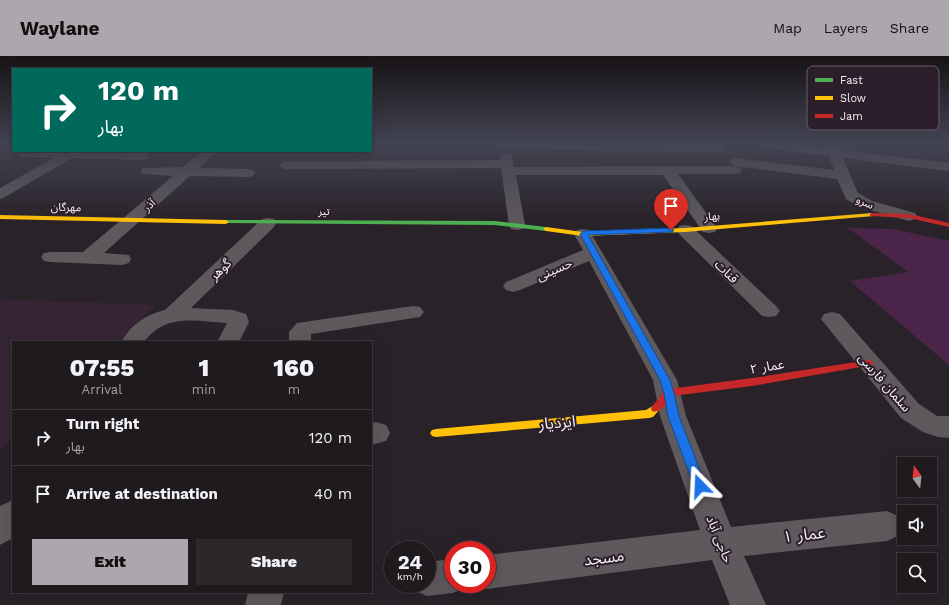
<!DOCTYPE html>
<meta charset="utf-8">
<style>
:root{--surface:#1f1a1e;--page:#2c272b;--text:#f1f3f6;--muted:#a1a1a4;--line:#3c383c;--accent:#aea6ad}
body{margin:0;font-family:"Work Sans","Noto Sans Arabic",sans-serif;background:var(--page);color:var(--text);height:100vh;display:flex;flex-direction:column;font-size:15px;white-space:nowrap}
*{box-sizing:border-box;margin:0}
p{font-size:13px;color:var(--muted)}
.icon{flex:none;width:22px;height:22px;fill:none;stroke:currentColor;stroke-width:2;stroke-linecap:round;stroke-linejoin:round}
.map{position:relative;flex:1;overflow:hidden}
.drawer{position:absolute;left:12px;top:285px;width:360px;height:252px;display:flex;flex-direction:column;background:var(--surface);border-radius:0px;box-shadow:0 4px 16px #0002,0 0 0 1px var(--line)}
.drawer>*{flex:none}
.hud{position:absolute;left:12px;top:12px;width:360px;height:84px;border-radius:0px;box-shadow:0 4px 16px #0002,0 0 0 1px var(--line);background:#00695c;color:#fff;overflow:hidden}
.needle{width:26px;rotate:345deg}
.tools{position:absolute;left:897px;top:401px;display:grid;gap:8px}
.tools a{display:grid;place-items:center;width:40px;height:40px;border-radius:0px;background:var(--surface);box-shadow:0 4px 16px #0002,0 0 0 1px var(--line);font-size:20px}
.speed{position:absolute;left:384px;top:485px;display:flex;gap:8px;font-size:20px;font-weight:700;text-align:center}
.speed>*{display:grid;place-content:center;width:52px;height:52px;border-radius:50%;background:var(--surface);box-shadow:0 4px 16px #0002,0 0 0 1px var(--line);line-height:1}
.speed small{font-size:10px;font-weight:400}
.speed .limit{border:6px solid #d22;background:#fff;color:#111}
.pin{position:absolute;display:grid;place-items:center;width:34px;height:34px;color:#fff;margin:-41px -17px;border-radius:50% 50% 50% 0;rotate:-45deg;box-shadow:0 0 4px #0007}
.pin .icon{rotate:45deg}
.me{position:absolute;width:44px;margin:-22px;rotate:339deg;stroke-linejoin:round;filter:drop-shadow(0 0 3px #0008)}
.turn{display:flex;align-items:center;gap:14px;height:84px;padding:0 20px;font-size:18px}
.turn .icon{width:52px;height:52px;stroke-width:2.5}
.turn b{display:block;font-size:28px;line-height:34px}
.eta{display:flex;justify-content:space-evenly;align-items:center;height:68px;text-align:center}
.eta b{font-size:24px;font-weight:800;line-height:28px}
.cta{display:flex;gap:8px;margin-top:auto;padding:8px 20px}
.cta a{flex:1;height:46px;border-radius:0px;background:var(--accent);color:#111;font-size:16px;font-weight:800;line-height:46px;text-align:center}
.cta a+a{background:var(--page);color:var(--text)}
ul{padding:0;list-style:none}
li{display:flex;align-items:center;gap:12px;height:56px;padding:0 20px;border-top:1px solid var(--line)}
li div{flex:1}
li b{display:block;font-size:15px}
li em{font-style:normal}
header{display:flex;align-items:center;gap:24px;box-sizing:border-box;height:56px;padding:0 20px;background:var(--accent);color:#111}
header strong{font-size:19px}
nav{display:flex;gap:22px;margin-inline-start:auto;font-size:14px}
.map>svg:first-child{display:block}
.built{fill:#352534}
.green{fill:#4b2549}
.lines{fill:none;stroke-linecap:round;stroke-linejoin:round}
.street{fill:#5d595c;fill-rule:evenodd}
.fast{fill:#4caf50;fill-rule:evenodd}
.slow{fill:#ffc107;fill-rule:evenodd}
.jam{fill:#c62828;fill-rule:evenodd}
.route{fill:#1a73e8;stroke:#114b97}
.labels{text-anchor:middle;stroke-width:4;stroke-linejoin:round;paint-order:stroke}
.far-street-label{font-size:11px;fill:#f6edf5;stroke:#2c1f2b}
.street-label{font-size:13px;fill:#f6edf5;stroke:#2c1f2b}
.near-street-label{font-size:16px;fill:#f6edf5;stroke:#2c1f2b}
.key{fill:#2c1f2b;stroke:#695d68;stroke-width:1}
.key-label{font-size:11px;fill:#f6edf5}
</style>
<header>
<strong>Waylane</strong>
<nav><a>Map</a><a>Layers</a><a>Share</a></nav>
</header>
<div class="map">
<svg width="949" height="549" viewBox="0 0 949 549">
<rect width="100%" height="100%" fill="#292228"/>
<polygon class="built" points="0,243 155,249 121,286 13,286 13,382 0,394"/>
<polygon class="green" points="848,172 893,173 949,185 949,309 850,225 908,216"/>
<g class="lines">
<g class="street">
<polygon points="498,88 724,88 725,92 719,96 504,93 499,92"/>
<polygon points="757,88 797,88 826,92 825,88 837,88 840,94 949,107 949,115 843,102 858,137 872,145 915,157 917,160 915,163 909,165 860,151 846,143 837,123 736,110 742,114 740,117 735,118 678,118 717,172 715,176 709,177 703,176 663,119 516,119 525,169 523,173 517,174 511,173 509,169 501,112 287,113 282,112 280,109 282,106 287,105 500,104 501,98 511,98 514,111 735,110 729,106 731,103 736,102 834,114 829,100 763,92"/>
<polygon points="19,95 143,96 148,97 150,100 148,103 143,104 72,102 5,141 0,143 0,132 54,102 24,101 19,100 17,97"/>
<polygon points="202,95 217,95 199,112 248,113 253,114 255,117 253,120 248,121 190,120 104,197 129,199 131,203 129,207 122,209 50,206 44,205 41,201 44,197 50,196 83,196 173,120 143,118 141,115 143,112 183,111"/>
<path d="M268,162L274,163L276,167L274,171L191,252L233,254L246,258L249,266L239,286H217L227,267C194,265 166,257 144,286H121C132,268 145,259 165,254L262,163Z"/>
<polygon points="685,169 691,170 776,250 780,255 776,260 769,261 762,260 679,178 677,174 679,170"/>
<polygon points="583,173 589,174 677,324 686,360 731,471 887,455 898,460 903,470 898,480 887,485 744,500 766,549 730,549 712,504 487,533 475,528 487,528 487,499 700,474 660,360 653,324 589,205 520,234 513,236 506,234 503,230 506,226 583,194 574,178 577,174"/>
<polygon points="413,250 420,251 424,256 420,261 311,278 311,286 289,286 289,276 297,267"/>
<polygon points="832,256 840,258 919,348 937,360 949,360 949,382 938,381 923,376 901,362 821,263 824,258"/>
<polygon points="376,366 386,369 390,377 386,385 371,389 371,367"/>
<polygon points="13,444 13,482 0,489 0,450"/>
<polygon points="453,503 453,528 467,528 465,532 453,537 427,540 415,535 412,528 427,528 427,506"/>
<polygon points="248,536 284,536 281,549 245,549"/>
</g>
<polygon class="fast" points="226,164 494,165 546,171 549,173 546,175 494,169 224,167 223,166"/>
<g class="slow">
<polygon points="872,157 874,158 874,160 685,176 583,180 546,175 543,173 546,171 583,176 685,172"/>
<polygon points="0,159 226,164 229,166 226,168 0,163"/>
<polygon points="656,348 660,349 661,352 653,361 649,362 436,381 432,380 430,377 432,374 436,373 646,354"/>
</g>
<g class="jam">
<polygon points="872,157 909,158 949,167 949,171 909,162 870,160 870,158"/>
<path d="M869,304L872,305L874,307L872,309L752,330L672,340C667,347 661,358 652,355L651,352L665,334L669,333L752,322Z"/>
</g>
</g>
<linearGradient id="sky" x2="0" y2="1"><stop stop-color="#171316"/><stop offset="0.53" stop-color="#434453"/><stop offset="1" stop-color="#434453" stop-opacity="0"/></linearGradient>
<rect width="949" height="165" fill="url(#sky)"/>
<polygon class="route" points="671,172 673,173 673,176 588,179 670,324 674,337 679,360 706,430 704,434 700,436 696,434 694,430 668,360 664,337 660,324 580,178 584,175"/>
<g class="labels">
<g class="far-street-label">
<text transform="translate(865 146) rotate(24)" y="4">سرو</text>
<text transform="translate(149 149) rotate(-41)" y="4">آذر</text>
<text transform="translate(66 151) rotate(1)" y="4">مهرگان</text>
<text x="324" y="159">تیر</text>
<text transform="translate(712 160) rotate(-5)" y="4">بهار</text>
</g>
<g class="street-label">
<text transform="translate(220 213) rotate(-44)" y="5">گوهر</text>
<text transform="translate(554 213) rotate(-23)" y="5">حسینی</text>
<text transform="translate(727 215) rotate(44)" y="5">قنات</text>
<text transform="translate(767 310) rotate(-9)" y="5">عمار ۲</text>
<text transform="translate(885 326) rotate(49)" y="5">سلمان فارسی</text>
<text transform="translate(720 483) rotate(68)" y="5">حاجی آباد</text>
</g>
<g class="near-street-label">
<text transform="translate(557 366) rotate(-5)" y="6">ایزدیار</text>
<text transform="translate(804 478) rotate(-6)" y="6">عمار ۱</text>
<text transform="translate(604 501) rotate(-7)" y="6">مسجد</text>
</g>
</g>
<rect x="807" y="10" width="132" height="64" rx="6" class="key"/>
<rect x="815" y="22" width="18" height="4" fill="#4caf50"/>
<rect x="815" y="40" width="18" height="4" fill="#ffc107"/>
<rect x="815" y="58" width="18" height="4" fill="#c62828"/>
<g class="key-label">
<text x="840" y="28">Fast</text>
<text x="840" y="46">Slow</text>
<text x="840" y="64">Jam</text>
</g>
</svg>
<div class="tools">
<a><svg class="needle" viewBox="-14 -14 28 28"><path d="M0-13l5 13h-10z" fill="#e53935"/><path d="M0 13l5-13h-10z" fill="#a1a1a4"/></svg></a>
<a><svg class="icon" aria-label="sound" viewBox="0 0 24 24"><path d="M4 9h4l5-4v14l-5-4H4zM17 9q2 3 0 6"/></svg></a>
<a><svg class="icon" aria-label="search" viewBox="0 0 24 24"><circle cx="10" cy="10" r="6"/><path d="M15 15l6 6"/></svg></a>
</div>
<div class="speed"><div>24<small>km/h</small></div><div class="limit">30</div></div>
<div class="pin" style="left:671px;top:174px;background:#d93025"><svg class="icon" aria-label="arrive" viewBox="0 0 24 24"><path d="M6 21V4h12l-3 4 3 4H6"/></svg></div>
<svg class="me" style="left:700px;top:430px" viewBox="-20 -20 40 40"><path d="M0-17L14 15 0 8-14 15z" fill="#1a73e8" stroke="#fff" stroke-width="4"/></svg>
<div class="hud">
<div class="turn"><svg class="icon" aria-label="right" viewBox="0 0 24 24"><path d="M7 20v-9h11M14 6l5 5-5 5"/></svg><div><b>120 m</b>بهار</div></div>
</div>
<section class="drawer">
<div class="eta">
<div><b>07:55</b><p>Arrival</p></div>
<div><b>1</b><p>min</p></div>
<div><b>160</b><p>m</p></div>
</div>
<ul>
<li><svg class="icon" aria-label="right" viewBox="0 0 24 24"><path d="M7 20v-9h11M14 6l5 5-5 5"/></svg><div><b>Turn right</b><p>بهار</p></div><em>120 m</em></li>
<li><svg class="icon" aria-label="arrive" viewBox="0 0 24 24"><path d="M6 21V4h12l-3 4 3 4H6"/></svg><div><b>Arrive at destination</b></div><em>40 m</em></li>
</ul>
<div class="cta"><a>Exit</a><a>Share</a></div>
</section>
</div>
